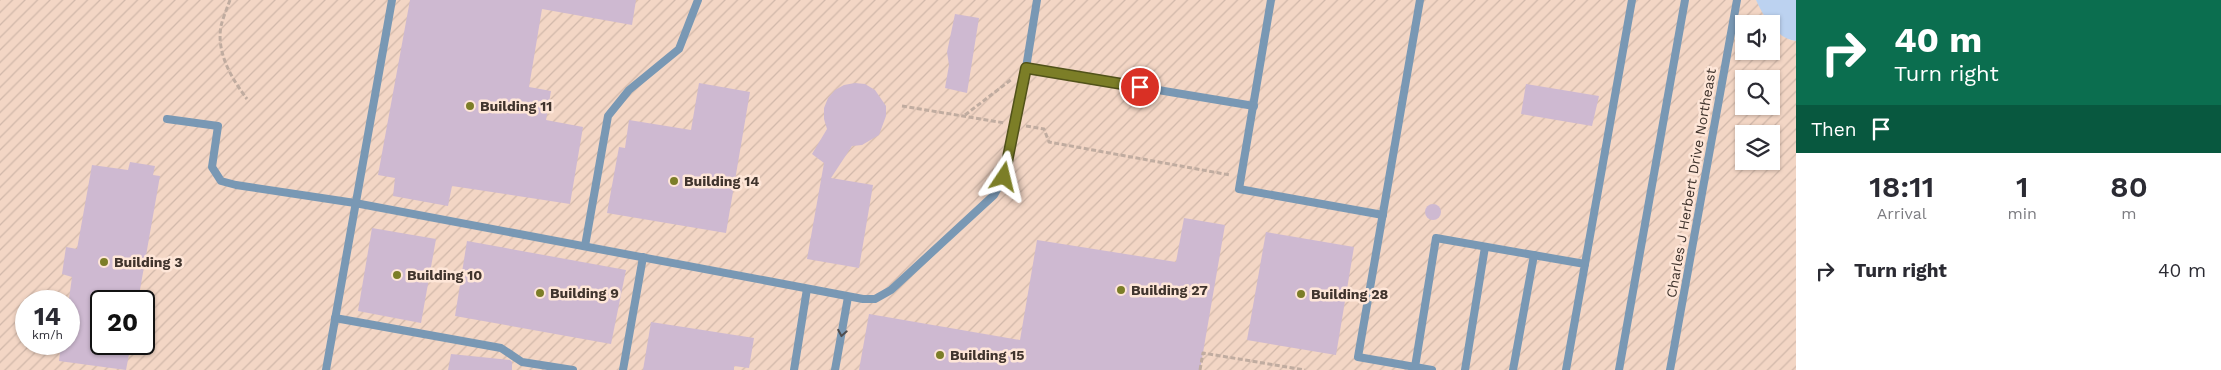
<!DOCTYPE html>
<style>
:root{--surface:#fff;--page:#f2f2f3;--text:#2b2b33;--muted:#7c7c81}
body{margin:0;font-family:"Work Sans",sans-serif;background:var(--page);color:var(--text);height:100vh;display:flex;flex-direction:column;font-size:19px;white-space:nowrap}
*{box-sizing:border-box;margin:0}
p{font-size:16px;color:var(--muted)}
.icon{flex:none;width:28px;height:28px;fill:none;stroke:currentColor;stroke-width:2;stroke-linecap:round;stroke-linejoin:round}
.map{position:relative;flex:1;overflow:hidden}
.drawer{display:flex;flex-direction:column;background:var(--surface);width:425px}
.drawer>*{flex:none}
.hud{background:#0b6e4f;color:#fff;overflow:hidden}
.buttons{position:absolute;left:1735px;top:15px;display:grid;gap:10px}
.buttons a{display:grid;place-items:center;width:45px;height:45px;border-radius:0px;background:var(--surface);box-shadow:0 1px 4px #0004;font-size:25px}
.speed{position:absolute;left:15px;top:290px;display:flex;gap:10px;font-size:25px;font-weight:700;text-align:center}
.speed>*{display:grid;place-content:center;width:65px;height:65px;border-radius:50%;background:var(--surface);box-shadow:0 1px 4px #0004;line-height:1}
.speed small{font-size:12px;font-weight:400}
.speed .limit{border:2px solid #111;border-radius:8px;background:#fff;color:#111}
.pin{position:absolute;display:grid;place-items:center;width:42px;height:42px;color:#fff;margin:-21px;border:2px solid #fff;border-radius:50%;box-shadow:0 1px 5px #0007}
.me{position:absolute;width:55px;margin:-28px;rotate:10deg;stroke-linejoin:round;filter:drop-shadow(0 0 4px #0008)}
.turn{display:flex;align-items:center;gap:18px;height:105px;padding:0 15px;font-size:22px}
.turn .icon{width:65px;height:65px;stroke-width:2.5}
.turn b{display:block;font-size:35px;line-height:42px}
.then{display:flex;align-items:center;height:48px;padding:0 15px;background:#0003;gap:10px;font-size:19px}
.eta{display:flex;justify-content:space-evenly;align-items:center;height:85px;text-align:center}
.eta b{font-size:30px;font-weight:600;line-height:35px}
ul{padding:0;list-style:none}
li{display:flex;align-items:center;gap:15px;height:65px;padding:0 15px}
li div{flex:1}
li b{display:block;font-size:19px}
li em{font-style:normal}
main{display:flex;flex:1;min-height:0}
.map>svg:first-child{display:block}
.industrial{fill:url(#industrial-furrows);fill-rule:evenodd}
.water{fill:#bcd2f0}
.building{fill:#ceb9d1}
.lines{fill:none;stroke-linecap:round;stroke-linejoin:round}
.path{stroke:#c0aca0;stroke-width:3;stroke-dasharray:5 2.5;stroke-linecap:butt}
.lane{stroke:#7998b4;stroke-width:8}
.oneway{stroke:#4e4d4f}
.route-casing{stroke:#515219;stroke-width:12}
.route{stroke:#7c7e27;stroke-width:9}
.poi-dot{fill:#7c7e27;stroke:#fee6d8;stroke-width:2}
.labels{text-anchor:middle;stroke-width:5;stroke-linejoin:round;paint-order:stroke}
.poi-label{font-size:14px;font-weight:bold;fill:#40342d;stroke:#fee6d8;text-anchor:start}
.street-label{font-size:14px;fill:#40342d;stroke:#fee6d8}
</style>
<main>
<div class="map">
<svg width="1796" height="370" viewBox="0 0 1796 370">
<defs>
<pattern id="industrial-furrows" width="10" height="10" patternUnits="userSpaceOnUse" patternTransform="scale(1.25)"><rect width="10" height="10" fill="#f3d6c5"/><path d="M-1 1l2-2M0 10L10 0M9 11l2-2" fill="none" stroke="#d1b8aa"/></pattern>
</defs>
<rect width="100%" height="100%" fill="#fee6d8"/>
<path class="industrial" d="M0,0H1756L1771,24H1744V51H1771V24L1790,40L1796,41V370H0ZM1744,79H1771V106H1744ZM1744,134H1771V161H1744ZM26,301H69V344H26ZM101,301H144V344H101Z"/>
<path class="water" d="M1756,0H1796V41C1777,39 1763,16 1756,0Z"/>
<g class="building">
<polygon points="410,0 636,0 632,25 542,9 529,87 551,91 546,120 583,127 570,204 452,186 448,206 393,196 395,178 378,175"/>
<polygon points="955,14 979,18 967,93 945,88 949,65 947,52"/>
<polygon points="699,83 750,92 726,233 607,213 619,147 625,148 629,120 691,130"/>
<polygon points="855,83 865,84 875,90 886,106 886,116 879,135 862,145 852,146 831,178 873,185 859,268 807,259 824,163 812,154 827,129 824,119 824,108 828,98 835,90 844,85"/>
<polygon points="1526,84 1599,96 1592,126 1521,114"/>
<polygon points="130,162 155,166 153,175 160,176 138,301 101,301 101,344 131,344 126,370 59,361 61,344 69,344 69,299 72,277 62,274 66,247 77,249 92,165 128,170"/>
<circle cx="1433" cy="212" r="8"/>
<polygon points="1184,218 1225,225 1200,370 859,370 869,314 1020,340 1037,240 1176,262"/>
<polygon points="372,228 436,239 421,323 358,311"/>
<polygon points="1266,232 1354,247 1336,355 1247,340"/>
<polygon points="467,241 626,270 611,344 455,316"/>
<polygon points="651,322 754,338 749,368 734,366 734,370 643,370"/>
<polygon points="451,354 510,360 512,362 512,370 448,370"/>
</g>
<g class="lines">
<g class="path">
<path d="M230,0C227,8 223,18 221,26C216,53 232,79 247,99"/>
<polyline points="902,106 1005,123"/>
<polyline points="965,115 1012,79"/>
<polyline points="1026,126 1044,129 1049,142 1230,175"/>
<polyline points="1200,370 1203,353 1305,370"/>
</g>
<g class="lane">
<polyline points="1271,0 1239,189 1383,215"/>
<polyline points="1420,0 1358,357 1432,370"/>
<polyline points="1026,68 1254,106"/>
<polyline points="167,119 218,126 212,167 221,181 236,185 355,203 863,299 875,299 891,290 994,195 1004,177 1026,68 1037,0"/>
<polyline points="585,246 608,116 629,90 679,49 698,0"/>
<polyline points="1585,264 1632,0"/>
<polyline points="335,318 501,348 522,362 573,370"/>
<polyline points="1415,367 1436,238 1585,264 1566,370"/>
<polyline points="326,370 392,0"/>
<polyline points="623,370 643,257"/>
<polyline points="794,370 807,289"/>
<polyline points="835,370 848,297"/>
<polyline points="1465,370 1485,247"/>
<polyline points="1513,370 1534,255"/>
<polyline points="1619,370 1685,0"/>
<polyline points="1670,370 1737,0"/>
</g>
</g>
<defs><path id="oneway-chevron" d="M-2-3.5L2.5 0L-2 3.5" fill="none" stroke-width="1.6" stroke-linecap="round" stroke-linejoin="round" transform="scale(1.25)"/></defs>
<use class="oneway" href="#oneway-chevron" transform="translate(842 333) rotate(100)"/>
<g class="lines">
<g class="route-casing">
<polyline id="route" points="1004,177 1026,68 1140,87"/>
</g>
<use href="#route" class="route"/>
</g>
<g class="poi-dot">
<circle cx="470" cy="106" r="5"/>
<circle cx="674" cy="181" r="5"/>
<circle cx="104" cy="262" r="5"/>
<circle cx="397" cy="275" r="5"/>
<circle cx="1121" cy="290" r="5"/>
<circle cx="540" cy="293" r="5"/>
<circle cx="1301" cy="294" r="5"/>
<circle cx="940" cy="355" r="5"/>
</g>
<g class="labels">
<g class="poi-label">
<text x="480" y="111">Building 11</text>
<text x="684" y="186">Building 14</text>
<text x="114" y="267">Building 3</text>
<text x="407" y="280">Building 10</text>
<text x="1131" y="295">Building 27</text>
<text x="550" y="298">Building 9</text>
<text x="1311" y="299">Building 28</text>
<text x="950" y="360">Building 15</text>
</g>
<g class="street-label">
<text transform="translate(1691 183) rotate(-80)" y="5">Charles J Herbert Drive Northeast</text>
</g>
</g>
</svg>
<div class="buttons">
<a><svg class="icon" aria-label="sound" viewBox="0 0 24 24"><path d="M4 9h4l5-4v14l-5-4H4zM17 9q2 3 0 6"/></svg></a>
<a><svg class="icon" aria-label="search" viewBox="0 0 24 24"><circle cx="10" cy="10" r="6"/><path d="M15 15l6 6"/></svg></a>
<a><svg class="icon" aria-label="layers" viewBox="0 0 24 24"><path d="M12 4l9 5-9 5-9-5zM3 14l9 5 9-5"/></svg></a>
</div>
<div class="speed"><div>14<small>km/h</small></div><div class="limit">20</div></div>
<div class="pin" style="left:1140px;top:87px;background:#d93025"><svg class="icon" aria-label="arrive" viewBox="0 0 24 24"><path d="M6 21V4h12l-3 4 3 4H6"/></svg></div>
<svg class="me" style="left:1004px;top:177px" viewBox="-20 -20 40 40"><path d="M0-17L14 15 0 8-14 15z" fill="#7c7e27" stroke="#fff" stroke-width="4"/></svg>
</div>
<section class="drawer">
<div class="hud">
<div class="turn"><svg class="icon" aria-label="right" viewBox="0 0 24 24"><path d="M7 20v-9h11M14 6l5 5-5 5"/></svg><div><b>40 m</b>Turn right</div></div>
<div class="then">Then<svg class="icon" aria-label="arrive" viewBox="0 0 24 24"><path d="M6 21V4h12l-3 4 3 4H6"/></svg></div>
</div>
<div class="eta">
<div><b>18:11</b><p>Arrival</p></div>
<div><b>1</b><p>min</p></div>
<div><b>80</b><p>m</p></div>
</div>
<ul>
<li><svg class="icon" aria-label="right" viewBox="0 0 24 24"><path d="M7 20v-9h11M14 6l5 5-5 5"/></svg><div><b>Turn right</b></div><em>40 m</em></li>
</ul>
</section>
</main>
